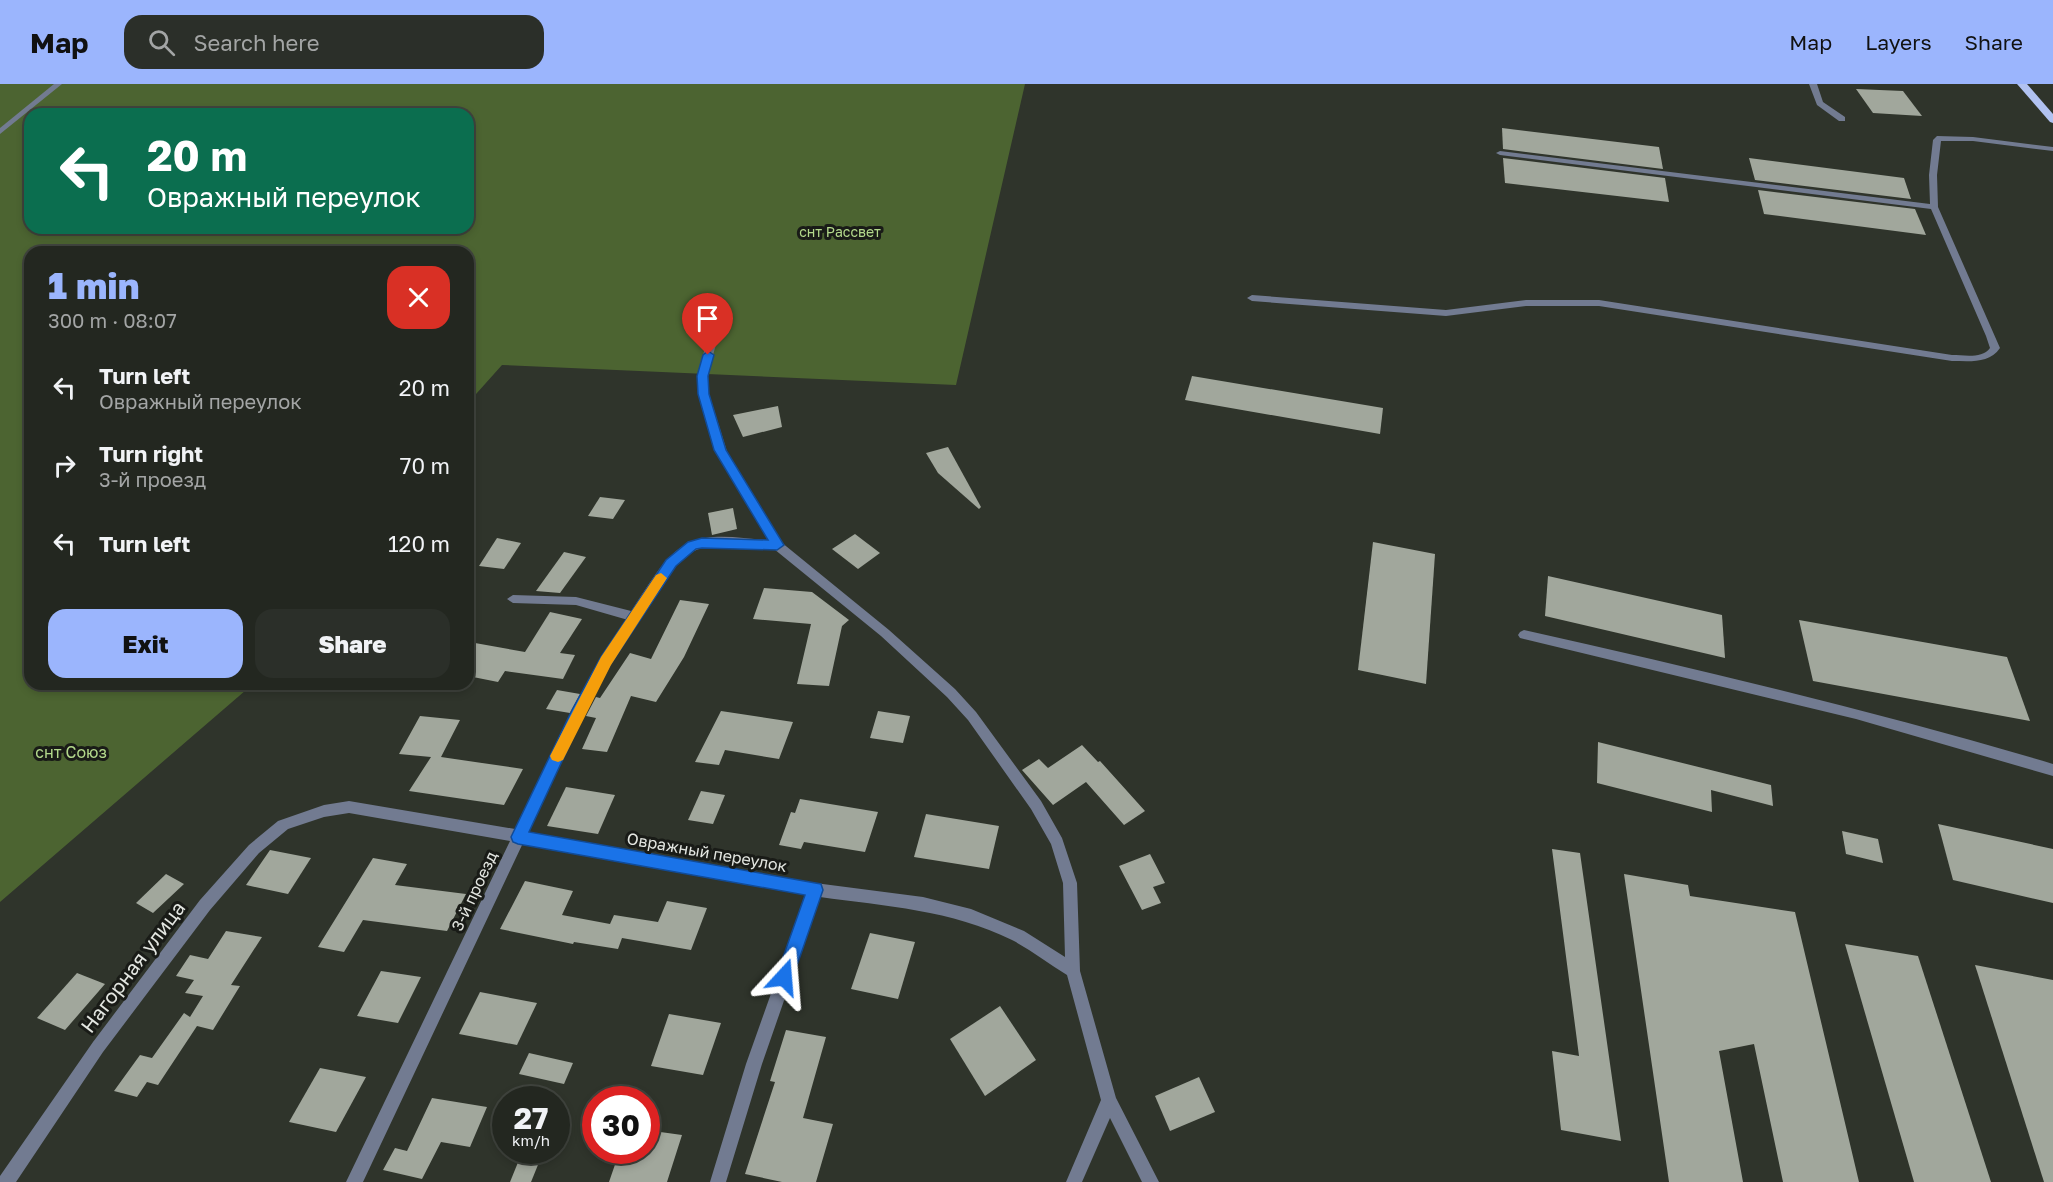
<!DOCTYPE html>
<meta charset="utf-8">
<style>
:root{--surface:#232720;--page:#2b2f29;--text:#f1f3f6;--muted:#a3a5a5;--line:#40443e;--accent:#9bb5fd}
body{margin:0;font-family:"Golos Text",sans-serif;background:var(--page);color:var(--text);height:100vh;display:flex;flex-direction:column;font-size:22px;white-space:nowrap}
*{box-sizing:border-box;margin:0}
p{font-size:20px;color:var(--muted)}
.icon{flex:none;width:33px;height:33px;fill:none;stroke:currentColor;stroke-width:2;stroke-linecap:round;stroke-linejoin:round}
.map{position:relative;flex:1;overflow:hidden}
.details{position:absolute;left:24px;top:162px;width:450px;height:444px;display:flex;flex-direction:column;background:var(--surface);border-radius:18px;box-shadow:0 3px 9px #0003,0 0 0 2px var(--line)}
.details>*{flex:none}
.hud{position:absolute;left:24px;top:24px;width:450px;height:126px;border-radius:18px;box-shadow:0 3px 9px #0003,0 0 0 2px var(--line);background:#0b6e4f;color:#fff;overflow:hidden}
.speed{position:absolute;left:492px;top:1002px;display:flex;gap:12px;font-size:30px;font-weight:700;text-align:center}
.speed>*{display:grid;place-content:center;width:78px;height:78px;border-radius:50%;background:var(--surface);box-shadow:0 3px 9px #0003,0 0 0 2px var(--line);line-height:1}
.speed small{font-size:15px;font-weight:400}
.speed .limit{border:9px solid #d22;background:#fff;color:#111}
.pin{position:absolute;display:grid;place-items:center;width:51px;height:51px;color:#fff;margin:-62px -26px;border-radius:50% 50% 50% 0;rotate:-45deg;box-shadow:0 0 6px #0007}
.pin .icon{rotate:45deg}
.me{position:absolute;width:66px;margin:-33px;rotate:19deg;stroke-linejoin:round;filter:drop-shadow(0 0 4px #0008)}
.turn{display:flex;align-items:center;gap:21px;height:126px;padding:0 24px;font-size:27px}
.turn .icon{width:78px;height:78px;stroke-width:2.5}
.turn b{display:block;font-size:42px;line-height:51px}
.round{display:grid;place-items:center;flex:none;width:63px;height:63px;border-radius:18px;background:var(--page)}
.headline{display:flex;align-items:center;justify-content:space-between;height:102px;padding:0 24px}
h1{font-size:36px;font-weight:800;line-height:45px;color:var(--accent)}
.button{display:flex;gap:12px;margin-top:auto;padding:12px 24px}
.button a{flex:1;height:69px;border-radius:18px;background:var(--accent);color:#111;font-size:24px;font-weight:800;line-height:69px;text-align:center}
.button a+a{background:var(--page);color:var(--text)}
ul{padding:0;list-style:none}
li{display:flex;align-items:center;gap:18px;height:78px;padding:0 24px}
li div{flex:1}
li b{display:block;font-size:22px}
li em{font-style:normal}
header{display:flex;align-items:center;gap:36px;box-sizing:border-box;height:84px;padding:0 30px;background:var(--accent);color:#111}
header strong{font-size:28px}
nav{display:flex;gap:33px;margin-inline-start:auto;font-size:21px}
.search{width:420px;height:54px;background:var(--page);display:flex;align-items:center;gap:15px;box-sizing:border-box;padding:0 21px;border-radius:18px;color:var(--muted);font-size:22px}
.map>svg:first-child{display:block}
.green{fill:#4c6431;fill-rule:evenodd}
.building{fill:#a1a79c}
.lines{fill:none;stroke-linecap:round;stroke-linejoin:round}
.lane{fill:#727b91;fill-rule:evenodd}
.street{fill:#727b91;fill-rule:evenodd}
.primary{fill:#b1c2f1;fill-rule:evenodd}
.route{fill:#1a73e8;stroke:#114b97;stroke-width:1.5}
.slow{fill:#f59e0b}
.labels{text-anchor:middle;stroke-width:6;stroke-linejoin:round;paint-order:stroke}
.far-park-label{font-size:14px;fill:#b3d98b;stroke:#191b17}
.park-label{font-size:16px;fill:#b3d98b;stroke:#191b17}
.street-label{font-size:16px;fill:#e3e6e1;stroke:#191b17}
.near-street-label{font-size:20px;fill:#e3e6e1;stroke:#191b17}
</style>
<header>
<strong>Map</strong>
<div class="search"><svg class="icon" aria-label="search" viewBox="0 0 24 24"><circle cx="10" cy="10" r="6"/><path d="M15 15l6 6"/></svg>Search here</div>
<nav><a>Map</a><a>Layers</a><a>Share</a></nav>
</header>
<div class="map">
<svg width="2053" height="1098" viewBox="0 0 2053 1098">
<rect width="100%" height="100%" fill="#2f342b"/>
<path class="green" d="M0,0H1025L956,301L502,281L468,319V168H30V600H253L0,818ZM30,30H468V144H30Z"/>
<g class="building">
<polygon points="1856,5 1903,7 1922,32 1873,29"/>
<polygon points="1502,44 1659,63 1663,85 1503,65"/>
<polygon points="1503,74 1665,94 1669,118 1505,99"/>
<polygon points="1749,74 1904,94 1911,115 1755,96"/>
<polygon points="1758,106 1915,125 1926,151 1764,130"/>
<polygon points="1192,292 1383,324 1380,350 1185,316"/>
<polygon points="778,322 782,343 743,353 733,331"/>
<polygon points="948,363 981,423 979,425 938,389 926,369"/>
<polygon points="600,413 625,416 613,435 588,432"/>
<polygon points="733,424 737,445 712,451 708,429"/>
<polygon points="855,450 880,469 858,485 832,465"/>
<polygon points="497,454 521,459 504,485 479,482"/>
<polygon points="1373,458 1435,470 1426,600 1358,586"/>
<polygon points="564,468 586,473 560,509 536,507"/>
<polygon points="1548,492 1722,531 1725,574 1545,532"/>
<polygon points="764,504 812,508 849,536 842,542 829,602 797,600 811,540 753,535"/>
<polygon points="680,516 709,520 684,573 656,618 631,612 607,668 582,665 596,634 586,632 596,613 600,614 630,569 651,575"/>
<polygon points="550,528 582,535 560,569 575,571 563,595 505,587 498,598 468,592 468,569 475,559 525,568"/>
<polygon points="1799,536 2007,573 2030,637 1813,597"/>
<polygon points="557,606 580,610 570,629 546,625"/>
<polygon points="721,627 793,638 779,675 725,666 719,681 695,678"/>
<polygon points="878,627 910,632 903,659 870,654"/>
<polygon points="420,632 460,636 441,673 523,685 504,721 409,707 431,673 399,670"/>
<polygon points="1598,658 1771,701 1773,722 1711,706 1712,728 1597,699"/>
<polygon points="1082,661 1098,678 1100,677 1145,727 1124,741 1086,698 1053,721 1022,686 1039,675 1048,684"/>
<polygon points="566,703 615,711 598,750 547,742"/>
<polygon points="701,707 725,711 713,740 688,736"/>
<polygon points="800,715 878,728 865,768 804,758 801,765 779,761 791,728 795,729"/>
<polygon points="926,730 999,742 989,785 914,773"/>
<polygon points="1938,740 2053,765 2053,819 1953,796"/>
<polygon points="1842,747 1878,755 1883,779 1846,770"/>
<polygon points="1552,765 1580,769 1621,1057 1561,1046 1552,967 1579,972"/>
<polygon points="270,766 311,774 288,810 246,801"/>
<polygon points="1150,770 1165,799 1153,803 1161,819 1142,826 1119,782"/>
<polygon points="373,774 407,780 395,801 466,810 447,847 363,836 344,868 318,863"/>
<polygon points="166,790 184,800 153,829 136,819"/>
<polygon points="1624,790 1688,801 1690,812 1795,828 1859,1098 1783,1098 1754,960 1719,967 1743,1098 1669,1098"/>
<polygon points="525,797 573,807 562,831 610,840 614,831 658,838 667,817 707,824 691,866 622,854 618,865 574,858 573,860 500,845"/>
<polygon points="226,847 262,853 231,901 240,902 213,946 197,942 158,1001 147,998 137,1013 114,1007 140,971 152,974 184,929 190,933 203,912 185,909 194,896 176,892 190,871 208,875"/>
<polygon points="870,849 915,858 898,915 851,905"/>
<polygon points="1845,860 1918,872 1991,1098 1914,1098"/>
<polygon points="1975,881 2053,896 2053,1098 2044,1098"/>
<polygon points="381,887 421,893 398,939 357,932"/>
<polygon points="77,889 105,900 65,946 37,934"/>
<polygon points="480,908 537,919 517,961 459,950"/>
<polygon points="1000,922 1036,976 985,1012 950,955"/>
<polygon points="669,930 721,939 703,991 651,982"/>
<polygon points="786,946 826,953 803,1034 833,1040 816,1098 782,1098 745,1090 775,998 770,997"/>
<polygon points="529,969 573,979 564,1000 519,990"/>
<polygon points="320,984 366,993 336,1048 289,1038"/>
<polygon points="1199,993 1215,1028 1170,1047 1155,1012"/>
<polygon points="432,1014 487,1023 470,1063 441,1058 422,1095 383,1086 395,1064 407,1067"/>
<polygon points="646,1046 682,1051 667,1098 609,1098 620,1066 646,1066"/>
<polygon points="523,1066 544,1066 531,1098 510,1098"/>
</g>
<g class="lines">
<g class="lane">
<polygon points="1809,0 1817,0 1823,18 1845,33 1845,37 1839,37 1817,21"/>
<path d="M1937,52L1973,53L2053,63V67L1973,57H1941L1937,91L1938,123L2000,264C1989,280 1970,277 1952,277L1599,222H1526L1446,232L1252,217L1247,214L1252,211L1446,226L1526,216H1599L1952,271C1964,271 1982,275 1990,264L1986,252L1931,125L1500,71L1496,69L1500,67L1930,120L1929,91L1933,56Z"/>
<polygon points="714,247 719,250 707,292 702,295 699,294 697,292 709,250"/>
<polygon points="513,511 576,513 635,528 641,533 635,538 576,521 513,519 507,515"/>
<path d="M1524,546C1702,586 1879,628 2053,680V692L1856,635L1520,554L1518,551L1520,548Z"/>
</g>
<g class="street">
<polygon points="54,0 62,0 0,50 0,44"/>
<path d="M702,289L707,292L709,310L729,374L781,458L889,546L955,605L976,628L1041,717L1062,754L1077,799L1080,887L1116,1014L1159,1098H1142L1110,1034L1082,1098H1066L1101,1016L1067,891C1049,880 1031,866 1012,856C952,826 885,822 820,813L762,980L726,1098H710L746,980L806,811L523,759L363,1098H346L510,757L349,729L324,733L288,745L259,769L210,826L103,968L16,1098H0V1092L93,958L200,816L249,761L278,737L324,721L349,717L515,745C553,667 590,588 639,515C652,496 668,467 691,458C714,448 745,455 768,456L719,374L699,310L697,292ZM713,462L774,465L881,552L947,613L968,636L1031,725L1051,760L1063,799L1065,873L1024,847L971,825L923,813L815,799L528,748C563,673 597,598 642,528C655,509 669,485 688,471C696,465 703,463 713,462Z"/>
</g>
<polygon class="primary" points="2017,0 2027,0 2053,30 2053,39 2050,38"/>
</g>
<polygon class="route" points="708,267 714,271 708,292 709,310 726,366 784,461 777,466 702,464 696,465 676,482 610,581 585,628 529,748 821,800 823,806 793,893 790,899 784,901 778,899 776,893 805,811 518,760 513,758 511,753 572,626 601,573 666,476 688,458 702,454 768,456 714,366 698,310 697,292 703,271"/>
<polygon class="slow" points="661,489 667,494 611,581 563,676 558,678 552,676 550,672 601,573 656,491"/>
<g class="labels">
<g class="far-park-label">
<text x="840" y="153">снт Рассвет</text>
</g>
<g class="park-label">
<text x="71" y="674">снт Союз</text>
</g>
<g class="street-label">
<text transform="translate(707 768) rotate(10)" y="6">Овражный переулок</text>
<text transform="translate(474 807) rotate(-65)" y="6">3-й проезд</text>
</g>
<g class="near-street-label">
<text transform="translate(133 883) rotate(-53)" y="7">Нагорная улица</text>
</g>
</g>
</svg>
<div class="speed"><div>27<small>km/h</small></div><div class="limit">30</div></div>
<div class="pin" style="left:708px;top:271px;background:#d93025"><svg class="icon" aria-label="arrive" viewBox="0 0 24 24"><path d="M6 21V4h12l-3 4 3 4H6"/></svg></div>
<svg class="me" style="left:784px;top:893px" viewBox="-20 -20 40 40"><path d="M0-17L14 15 0 8-14 15z" fill="#1a73e8" stroke="#fff" stroke-width="4"/></svg>
<div class="hud">
<div class="turn"><svg class="icon" aria-label="left" viewBox="0 0 24 24"><path d="M17 20v-9H6M10 6l-5 5 5 5"/></svg><div><b>20 m</b>Овражный переулок</div></div>
</div>
<section class="details">
<div class="headline"><div><h1>1 min</h1><p>300 m · 08:07</p></div><a class="round" style="background:#d93025;color:#fff"><svg class="icon" aria-label="close" viewBox="0 0 24 24"><path d="M6 6l12 12M18 6L6 18"/></svg></a></div>
<ul>
<li><svg class="icon" aria-label="left" viewBox="0 0 24 24"><path d="M17 20v-9H6M10 6l-5 5 5 5"/></svg><div><b>Turn left</b><p>Овражный переулок</p></div><em>20 m</em></li>
<li><svg class="icon" aria-label="right" viewBox="0 0 24 24"><path d="M7 20v-9h11M14 6l5 5-5 5"/></svg><div><b>Turn right</b><p>3-й проезд</p></div><em>70 m</em></li>
<li><svg class="icon" aria-label="left" viewBox="0 0 24 24"><path d="M17 20v-9H6M10 6l-5 5 5 5"/></svg><div><b>Turn left</b></div><em>120 m</em></li>
</ul>
<div class="button"><a>Exit</a><a>Share</a></div>
</section>
</div>
